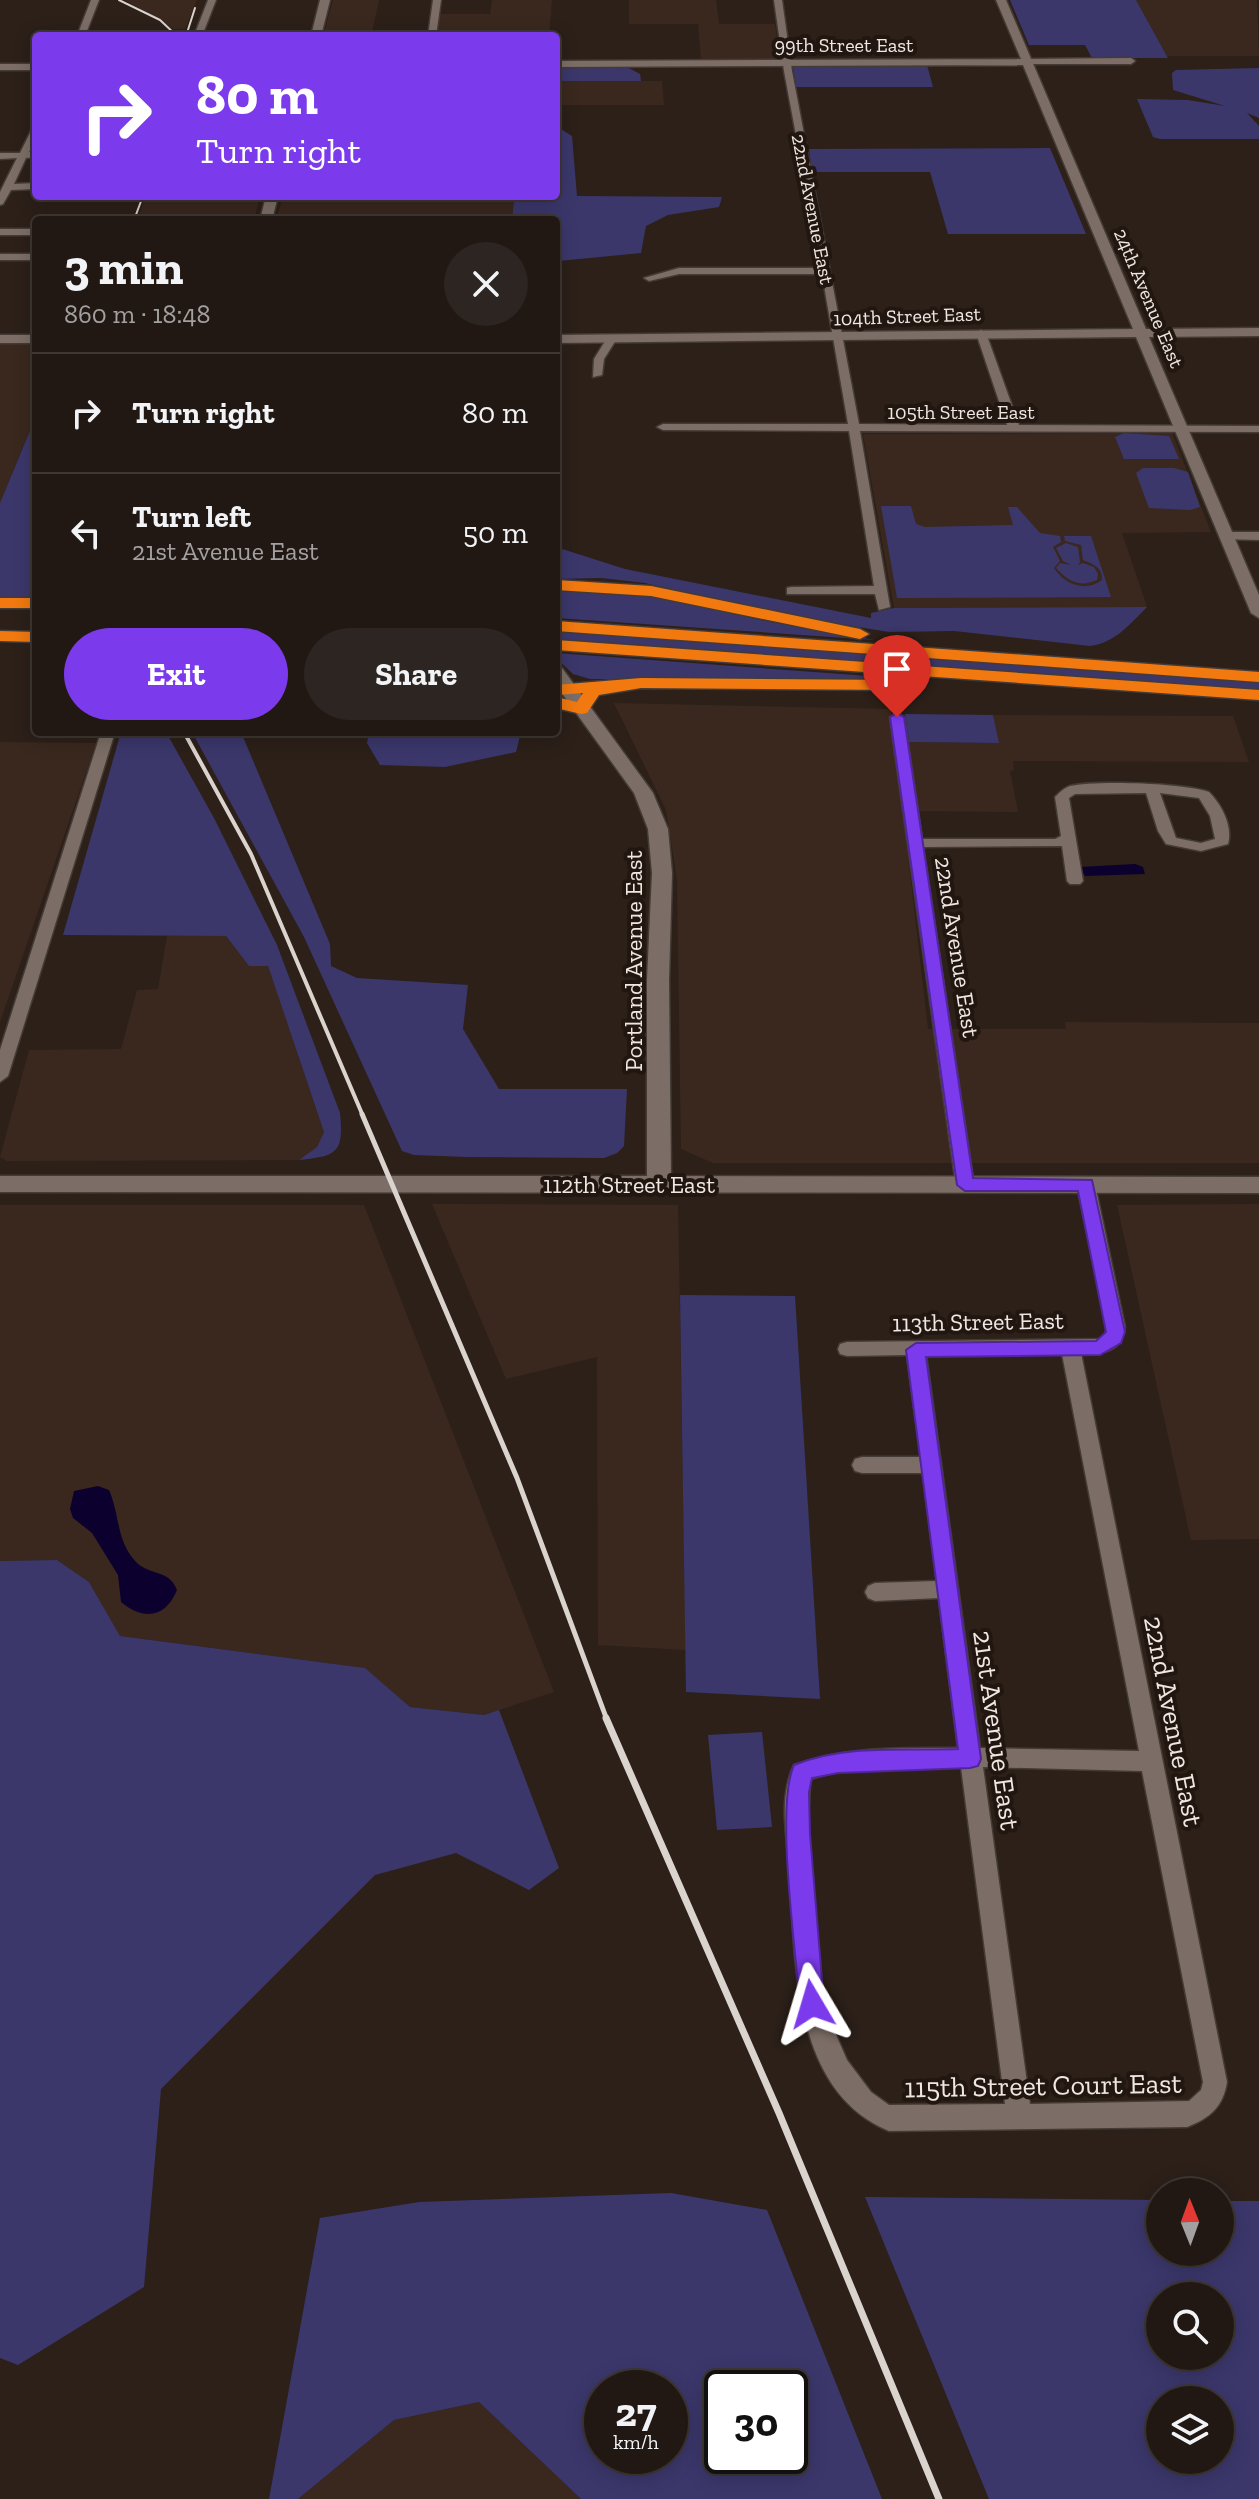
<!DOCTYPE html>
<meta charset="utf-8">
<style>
:root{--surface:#211813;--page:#2d2521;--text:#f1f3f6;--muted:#a2a0a0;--line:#3e3733;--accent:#7c3aed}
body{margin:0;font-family:"Zilla Slab",serif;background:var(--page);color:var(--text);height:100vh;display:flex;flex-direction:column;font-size:30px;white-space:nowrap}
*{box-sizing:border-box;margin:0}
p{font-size:26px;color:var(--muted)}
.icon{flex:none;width:44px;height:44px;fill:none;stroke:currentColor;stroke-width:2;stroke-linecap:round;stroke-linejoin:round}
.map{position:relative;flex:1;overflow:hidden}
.sheet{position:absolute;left:32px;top:216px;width:528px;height:520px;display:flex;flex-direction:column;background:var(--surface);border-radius:8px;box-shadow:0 4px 20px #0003,0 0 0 2px var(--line)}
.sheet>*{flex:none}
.banner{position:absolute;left:32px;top:32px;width:528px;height:168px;border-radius:8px;box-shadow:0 4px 20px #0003,0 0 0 2px var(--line);background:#7c3aed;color:#fff;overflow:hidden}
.needle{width:52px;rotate:359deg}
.buttons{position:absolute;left:1146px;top:2178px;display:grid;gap:16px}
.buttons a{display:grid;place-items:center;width:88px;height:88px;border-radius:50%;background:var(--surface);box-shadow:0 4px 20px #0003,0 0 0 2px var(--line);font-size:40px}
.speed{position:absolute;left:584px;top:2370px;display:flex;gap:16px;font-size:40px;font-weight:700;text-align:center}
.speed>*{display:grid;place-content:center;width:104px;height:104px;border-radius:50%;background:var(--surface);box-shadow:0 4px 20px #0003,0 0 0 2px var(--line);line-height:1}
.speed small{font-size:20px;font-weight:400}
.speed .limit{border:4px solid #111;border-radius:12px;background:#fff;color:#111}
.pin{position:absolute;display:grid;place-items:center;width:68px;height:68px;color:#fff;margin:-82px -34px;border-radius:50% 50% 50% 0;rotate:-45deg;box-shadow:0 0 8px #0007}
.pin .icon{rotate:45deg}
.me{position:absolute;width:88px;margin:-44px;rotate:353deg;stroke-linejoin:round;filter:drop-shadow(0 0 6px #0008)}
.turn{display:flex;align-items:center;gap:28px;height:168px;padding:0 32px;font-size:36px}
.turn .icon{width:104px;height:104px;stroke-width:2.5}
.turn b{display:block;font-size:56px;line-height:68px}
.round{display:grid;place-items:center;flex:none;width:84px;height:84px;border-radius:42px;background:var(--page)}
.summary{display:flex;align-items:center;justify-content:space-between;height:136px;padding:0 32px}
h1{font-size:48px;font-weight:700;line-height:60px}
.primary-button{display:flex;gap:16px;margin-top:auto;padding:16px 32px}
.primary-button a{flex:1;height:92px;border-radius:48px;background:var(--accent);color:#fff;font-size:32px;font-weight:700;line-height:92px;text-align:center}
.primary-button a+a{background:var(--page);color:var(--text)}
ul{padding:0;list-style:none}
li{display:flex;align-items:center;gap:24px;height:120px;padding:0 32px;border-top:2px solid var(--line)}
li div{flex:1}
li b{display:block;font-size:30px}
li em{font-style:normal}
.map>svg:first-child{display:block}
.built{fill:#3a281e}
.green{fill:#3b376b;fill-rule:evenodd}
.water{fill:#0c002f}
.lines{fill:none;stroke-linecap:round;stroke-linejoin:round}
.minor-casing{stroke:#443b36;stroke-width:3}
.tertiary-casing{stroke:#443b36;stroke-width:3}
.secondary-casing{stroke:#443b36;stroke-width:3}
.motorway-casing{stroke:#443b36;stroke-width:3}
.minor{fill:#7c6e66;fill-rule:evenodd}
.tertiary{fill:#7c6e66;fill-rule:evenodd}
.secondary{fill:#7c6e66;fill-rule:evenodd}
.motorway{fill:#f17910;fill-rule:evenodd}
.rail-far3{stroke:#dbd3ce;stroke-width:2}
.rail-far2{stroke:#dbd3ce;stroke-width:4}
.rail-far1{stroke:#dbd3ce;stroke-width:5}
.rail{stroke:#dbd3ce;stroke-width:7}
.route{fill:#7c3aed;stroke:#51269a;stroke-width:2}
.labels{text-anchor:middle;stroke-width:8;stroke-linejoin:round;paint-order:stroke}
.far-street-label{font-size:20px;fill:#efe7e2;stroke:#221710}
.street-label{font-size:24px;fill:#efe7e2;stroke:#221710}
.near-street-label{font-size:28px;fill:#efe7e2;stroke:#221710}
</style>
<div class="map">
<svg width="1259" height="2499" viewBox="0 0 1259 2499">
<rect width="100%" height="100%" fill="#2c2019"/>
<g class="built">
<polygon points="125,0 197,0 185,29 173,29"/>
<polygon points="333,0 379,0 371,36 323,36"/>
<polygon points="492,0 552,0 549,36 434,34 439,14 490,14"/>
<polygon points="629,0 716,0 719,24 775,24 780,60 701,60 698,24 629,24"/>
<polygon points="1136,0 1257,0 1259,56 1167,56"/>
<polygon points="556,81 662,81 664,105 556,105"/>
<polygon points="146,196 260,196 254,220 137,220"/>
<polygon points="283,196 544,196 543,200 514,200 512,220 276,220"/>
<polygon points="36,341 36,415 0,503 0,342"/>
<polygon points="1172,433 1211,532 1122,533 1147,607 894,608 863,434"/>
<polygon points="614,703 891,709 928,1029 1066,1029 1065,1022 1259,1023 1259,1163 713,1163 681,1149 677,879 666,810"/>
<polygon points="993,715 1233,716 1249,762 1013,761 1014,770 1010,771 1018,812 919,811 909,742 998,743"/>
<polygon points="0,742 96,743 0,1022"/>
<polygon points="167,936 226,936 249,966 268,966 324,1132 317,1147 299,1160 7,1161 0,1157 29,1050 121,1049 137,990 158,989"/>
<polygon points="432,1204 678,1205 686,1650 598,1645 597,1357 506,1379"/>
<polygon points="1259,1204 1259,1539 1191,1540 1117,1205"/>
<polygon points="0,1205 364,1205 554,1692 484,1715 410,1707 364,1668 120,1636 89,1582 57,1560 0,1561"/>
<polygon points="479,2402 581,2499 298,2499 394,2420"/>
</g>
<g class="green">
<polygon points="1010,0 1136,0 1168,58 1092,58 1085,45 1029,45"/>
<polygon points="798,65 927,65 933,87 796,87 793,67"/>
<polygon points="562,66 625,66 640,74 641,81 556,81 557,68"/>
<polygon points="1259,68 1259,118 1247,113 1259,126 1259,139 1160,139 1153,137 1137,99 1188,100 1225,106 1173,90 1172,73 1176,70"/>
<polygon points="556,126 572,136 577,196 722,197 719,207 668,215 646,226 641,253 559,261 556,272 556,220 512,220 514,200 543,200 544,196 556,196"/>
<polygon points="1050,148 1086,234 948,234 930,172 812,172 809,149"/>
<polygon points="34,421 36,598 0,599 0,503"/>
<polygon points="1124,433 1169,436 1179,459 1124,459 1115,437"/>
<polygon points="1143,468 1174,468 1188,472 1200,507 1190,510 1149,508 1136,473"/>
<path d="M911,506L916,524L925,527L1013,525L1008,507H1017L1040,533L1060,536L1061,542L1053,547L1060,561L1054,568C1064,584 1085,593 1102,580C1103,567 1092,564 1083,560L1081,545L1065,541L1064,536H1091L1111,597L897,598L881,506Z"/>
<path d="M1066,543L1078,547L1080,562L1078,565L1083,563L1094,567L1098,574L1097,580C1079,588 1068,581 1056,568L1060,563L1071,565L1063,561L1056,548Z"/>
<path d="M556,547L625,569L871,618V613L894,608L1147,607C1130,624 1115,643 1090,646L954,631L889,632L791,616L645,583L601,578L556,579Z"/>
<polygon points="556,589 650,595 770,622 875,640 556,618"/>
<polygon points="556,631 1259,682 1259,690 556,639"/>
<polygon points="556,653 910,679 590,679 573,674 556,658"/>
<polygon points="905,714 993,715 999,743 909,742"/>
<path d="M121,732H166L214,818L277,945L340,1113C344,1153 337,1156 299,1160L317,1147L324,1132L268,966H249L226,936L63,935Z"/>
<polygon points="192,732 241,732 330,944 331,966 357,978 468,985 463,1029 499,1089 627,1089 624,1146 617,1153 604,1158 467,1157 414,1155 402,1151 304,937"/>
<polygon points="369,732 521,732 516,752 445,767 380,765 367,743"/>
<polygon points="680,1295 795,1296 820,1699 686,1692"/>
<polygon points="57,1560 89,1582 120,1636 365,1668 410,1707 484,1715 499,1710 559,1868 529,1890 456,1853 375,1875 161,2089 144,2287 18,2365 0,2358 0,1561"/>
<polygon points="762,1732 772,1827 717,1830 708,1735"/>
<path d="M671,2193L767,2210L882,2499H581L479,2402L394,2420L298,2499H269L320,2218L419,2202ZM602,2388H670V2456H602ZM722,2388H790V2456H722Z"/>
<path d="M865,2197L1160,2200V2252H1220V2201H1259V2499H989ZM1160,2296H1220V2356H1160ZM1160,2400H1220V2460H1160Z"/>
</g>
<g class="water">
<polygon points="1135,864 1143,867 1145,874 1085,876 1080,867"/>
<path d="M98,1486L109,1490C120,1515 116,1541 136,1562C150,1576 169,1569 177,1590C165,1619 143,1620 121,1602L118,1575L92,1533L73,1518L70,1509L74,1491Z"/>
</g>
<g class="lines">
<g class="minor-casing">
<g id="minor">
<polygon points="91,0 99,0 85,36 77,36"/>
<polygon points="208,0 216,0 202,36 194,36"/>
<polygon points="433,0 441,0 436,36 428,36"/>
<polygon points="774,0 782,0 792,71 859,424 1007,425 976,333 981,330 986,333 1019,425 1259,426 1259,432 860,431 890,607 879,610 875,594 787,594 787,588 791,587 874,586 849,431 663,430 657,427 663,424 848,424 822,274 679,274 649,281 644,278 679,268 821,268 784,71"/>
<polygon points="1025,59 1131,58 1135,61 1131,64 1022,64"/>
<polygon points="36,126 36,138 29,152 36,153 36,157 26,158 14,184 36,183 36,189 11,190 3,204 0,205 0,192 17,158 0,159 0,153 20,153 32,129"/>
<rect x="0" y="229" width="36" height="6"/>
<rect x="0" y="254" width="36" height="6"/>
<polygon points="607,338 616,340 604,359 602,375 593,377 594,359"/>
<polygon points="1227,532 1259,532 1259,540 1223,539 1221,536"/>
<path d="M897,713L904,717L922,839H1055L1061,836L1055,797C1059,793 1064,788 1070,786C1095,780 1185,783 1209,792C1222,805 1233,827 1228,844L1201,851L1166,844L1158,831L1146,793L1075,794L1069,798L1083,881L1080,884H1070L1067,881L1062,846L923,847L974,1185L965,1191L956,1185L890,717ZM1160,793L1199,798L1210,816L1215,839L1201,843L1176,838Z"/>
<polygon points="101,732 115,732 8,1076 0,1082 0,1050"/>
<path d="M1086,1179L1095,1185L1125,1327C1121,1353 1104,1353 1081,1353L1227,2082C1223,2107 1210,2118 1187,2127L889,2131C792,2091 795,1960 790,1873C787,1837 778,1799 794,1765C846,1746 904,1748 958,1748L939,1598L875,1601L868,1598L865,1592L868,1586L875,1583L937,1581L923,1473H862L855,1471L852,1465L855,1459L862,1457H921L907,1355L847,1356L840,1354L838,1349L840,1344L847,1342L1101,1339L1105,1335L1107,1327L1077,1185ZM1062,1354L1139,1751L980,1748L926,1355ZM961,1767L1005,2104L889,2105L871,2092L847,2060L827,2014L820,1983L808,1821L810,1783L811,1779C857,1763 913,1768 961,1767ZM983,1767L1142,1771L1203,2082L1201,2090L1189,2101L1030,2104Z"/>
</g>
</g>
<g class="tertiary-casing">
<g id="tertiary">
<polygon points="996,0 1006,0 1146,329 1259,328 1259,336 1149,337 1259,595 1259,618 1251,613 1136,337 556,343 556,335 1133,329 1023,65 556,67 556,61 1021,59"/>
<rect x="0" y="64" width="36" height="6"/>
<rect x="0" y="335" width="36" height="8"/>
</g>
</g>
<g class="secondary-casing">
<g id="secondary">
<polygon points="320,0 330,0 321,36 311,36"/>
<polygon points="266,196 278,196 272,220 260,220"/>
<polygon points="556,667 562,668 653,793 668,829 672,873 669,980 671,1176 1259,1177 1259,1193 0,1192 0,1176 647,1176 647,980 652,873 648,829 634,793 556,685"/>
</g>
</g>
<g class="motorway-casing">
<g id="motorway">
<polygon points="556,580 651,586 860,629 869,634 860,639 651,596 556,590"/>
<rect x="0" y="598" width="36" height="10"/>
<polygon points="556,621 1259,672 1259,682 556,631"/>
<polygon points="0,631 36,632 36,642 0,641"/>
<polygon points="556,640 1259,690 1259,700 556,650"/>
<polygon points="641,678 897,680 906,685 897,690 641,688 599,695 587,713 581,714 556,708 556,697 577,702 583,693 556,695 556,685"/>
</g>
</g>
<use href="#minor" class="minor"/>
<use href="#tertiary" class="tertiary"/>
<use href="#secondary" class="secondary"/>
<use href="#motorway" class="motorway"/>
<g class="rail-far3">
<polyline points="119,0 160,20 177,36"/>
<polyline points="186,36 195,8"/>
<polyline points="134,220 143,196"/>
</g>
<polyline class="rail-far2" points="184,732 251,854 363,1116"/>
<polyline class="rail-far1" points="362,1114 517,1478 607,1720"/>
<polyline class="rail" points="606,1718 779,2113 939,2499"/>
</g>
<path class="route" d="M897,713L904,717L973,1178L1092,1180L1125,1332L1121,1343L1100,1355L926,1357L981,1759L978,1766L970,1768L838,1773L812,1778L809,1792L810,1834L824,2004L820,2013L812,2016L803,2013L800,2004C796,1953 775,1806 794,1765C844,1744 904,1751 958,1749L906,1350L916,1343L1096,1341L1106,1332L1078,1191H965L957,1185L890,717Z"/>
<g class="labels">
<g class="far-street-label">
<text x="844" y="52">99th Street East</text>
<text transform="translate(813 209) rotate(79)" y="7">22nd Avenue East</text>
<text transform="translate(1149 298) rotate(67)" y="7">24th Avenue East</text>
<text transform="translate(907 316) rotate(-2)" y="7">104th Street East</text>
<text x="961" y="419">105th Street East</text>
</g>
<g class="street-label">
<text transform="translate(957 947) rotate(81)" y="8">22nd Avenue East</text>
<text transform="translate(634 961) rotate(-90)" y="8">Portland Avenue East</text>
<text x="629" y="1193">112th Street East</text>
<text transform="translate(978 1322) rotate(-1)" y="8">113th Street East</text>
</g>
<g class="near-street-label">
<text transform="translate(1174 1721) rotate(79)" y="10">22nd Avenue East</text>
<text transform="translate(997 1730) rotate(82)" y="10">21st Avenue East</text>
<text transform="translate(1043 2085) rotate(-1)" y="10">115th Street Court East</text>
</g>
</g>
</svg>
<div class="buttons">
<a><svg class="needle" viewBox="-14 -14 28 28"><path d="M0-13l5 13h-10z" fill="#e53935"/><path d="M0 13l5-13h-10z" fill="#a2a0a0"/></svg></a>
<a><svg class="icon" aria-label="search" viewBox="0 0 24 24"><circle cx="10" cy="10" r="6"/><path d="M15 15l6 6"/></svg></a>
<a><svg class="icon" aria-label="layers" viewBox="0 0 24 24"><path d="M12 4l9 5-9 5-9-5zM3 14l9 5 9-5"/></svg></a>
</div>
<div class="speed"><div>27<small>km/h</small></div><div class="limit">30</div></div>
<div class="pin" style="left:897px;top:717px;background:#d93025"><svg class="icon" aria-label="arrive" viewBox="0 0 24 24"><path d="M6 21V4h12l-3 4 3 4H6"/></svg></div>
<svg class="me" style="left:812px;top:2004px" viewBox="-20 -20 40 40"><path d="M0-17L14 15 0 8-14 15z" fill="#7c3aed" stroke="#fff" stroke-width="4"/></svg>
<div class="banner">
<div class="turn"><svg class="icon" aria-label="right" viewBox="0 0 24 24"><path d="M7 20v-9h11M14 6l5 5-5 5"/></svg><div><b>80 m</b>Turn right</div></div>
</div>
<section class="sheet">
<div class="summary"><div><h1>3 min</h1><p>860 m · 18:48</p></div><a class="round"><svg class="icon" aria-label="close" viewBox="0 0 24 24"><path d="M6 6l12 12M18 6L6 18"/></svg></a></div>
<ul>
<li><svg class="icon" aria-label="right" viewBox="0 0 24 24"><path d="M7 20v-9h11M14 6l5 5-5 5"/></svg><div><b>Turn right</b></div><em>80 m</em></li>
<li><svg class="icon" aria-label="left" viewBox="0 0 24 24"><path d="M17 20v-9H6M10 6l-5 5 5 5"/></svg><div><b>Turn left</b><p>21st Avenue East</p></div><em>50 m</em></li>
</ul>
<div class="primary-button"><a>Exit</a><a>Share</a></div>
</section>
</div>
